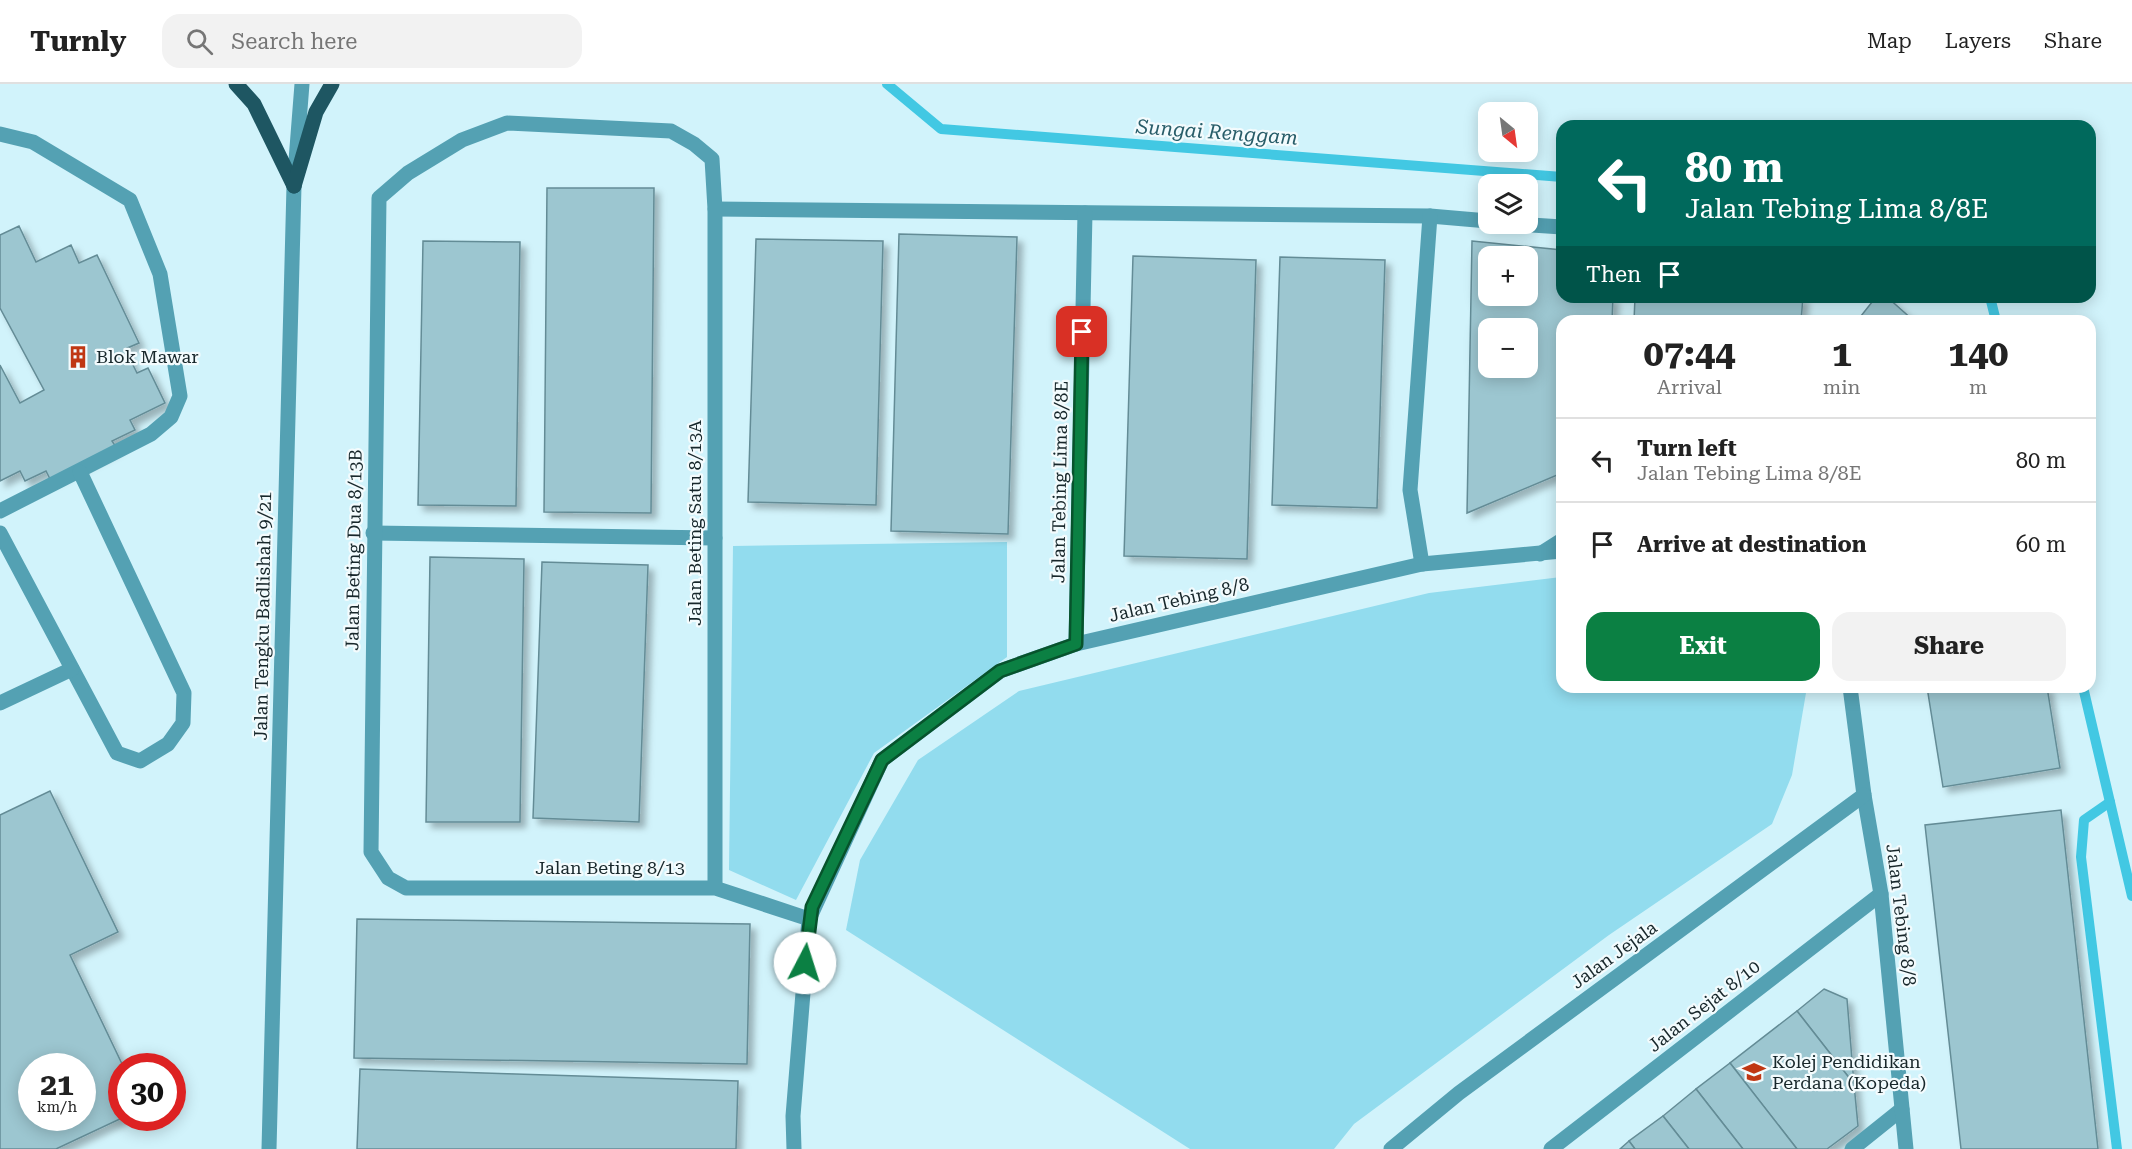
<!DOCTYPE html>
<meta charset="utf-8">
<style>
:root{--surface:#fff;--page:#f2f2f2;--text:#222;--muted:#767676;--line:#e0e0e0;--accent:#0b8043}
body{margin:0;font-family:"Roboto Serif",serif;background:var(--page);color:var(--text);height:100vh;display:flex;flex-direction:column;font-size:22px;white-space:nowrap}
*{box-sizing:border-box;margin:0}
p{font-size:20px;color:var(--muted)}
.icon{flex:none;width:33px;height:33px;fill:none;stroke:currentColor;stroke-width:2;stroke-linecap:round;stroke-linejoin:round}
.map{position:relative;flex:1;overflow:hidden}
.drawer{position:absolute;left:1556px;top:231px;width:540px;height:378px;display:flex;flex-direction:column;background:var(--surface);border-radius:18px;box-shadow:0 3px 15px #0003}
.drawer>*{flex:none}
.banner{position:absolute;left:1556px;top:36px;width:540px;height:183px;border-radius:18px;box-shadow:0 3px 15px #0003;background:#00695c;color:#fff;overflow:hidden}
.needle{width:39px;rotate:151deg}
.fabs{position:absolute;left:1478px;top:18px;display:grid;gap:12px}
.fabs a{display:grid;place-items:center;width:60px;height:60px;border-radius:12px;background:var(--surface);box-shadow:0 3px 15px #0003;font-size:30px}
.speed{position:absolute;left:18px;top:969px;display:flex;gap:12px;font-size:30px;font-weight:700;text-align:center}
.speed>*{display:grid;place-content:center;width:78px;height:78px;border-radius:50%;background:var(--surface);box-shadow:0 3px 15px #0003;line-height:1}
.speed small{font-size:15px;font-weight:400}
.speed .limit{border:9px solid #d22;background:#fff;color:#111}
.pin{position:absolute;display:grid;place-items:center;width:51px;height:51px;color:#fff;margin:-26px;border-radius:12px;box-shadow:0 3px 9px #0006}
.me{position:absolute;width:66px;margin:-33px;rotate:5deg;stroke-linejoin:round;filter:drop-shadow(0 0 4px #0008)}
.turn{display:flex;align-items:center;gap:21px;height:126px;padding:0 30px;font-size:27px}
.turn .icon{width:78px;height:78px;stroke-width:2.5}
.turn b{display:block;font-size:42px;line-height:51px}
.then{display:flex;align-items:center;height:57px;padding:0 30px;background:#0003;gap:12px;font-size:22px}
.eta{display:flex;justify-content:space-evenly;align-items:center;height:102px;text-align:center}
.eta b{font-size:36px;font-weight:700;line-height:42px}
.action{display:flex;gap:12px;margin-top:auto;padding:12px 30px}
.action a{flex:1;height:69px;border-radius:18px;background:var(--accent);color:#fff;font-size:24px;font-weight:700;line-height:69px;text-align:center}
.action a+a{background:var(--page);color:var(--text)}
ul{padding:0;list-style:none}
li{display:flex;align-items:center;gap:18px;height:84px;padding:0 30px;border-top:2px solid var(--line)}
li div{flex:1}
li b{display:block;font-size:22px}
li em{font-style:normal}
header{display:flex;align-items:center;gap:36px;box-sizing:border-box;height:84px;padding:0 30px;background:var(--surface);border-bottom:2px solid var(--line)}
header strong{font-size:28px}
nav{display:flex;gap:33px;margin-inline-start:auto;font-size:21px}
.search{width:420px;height:54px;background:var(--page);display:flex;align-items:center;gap:15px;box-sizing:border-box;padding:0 21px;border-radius:18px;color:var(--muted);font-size:22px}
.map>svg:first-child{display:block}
.green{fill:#92dcee}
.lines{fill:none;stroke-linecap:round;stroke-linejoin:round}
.stream{stroke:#42c8e3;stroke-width:10}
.building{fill:#9cc6d0;stroke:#648c96;stroke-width:1.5;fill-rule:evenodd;filter:url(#shadow)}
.service{stroke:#54a1b3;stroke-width:15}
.minor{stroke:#54a1b3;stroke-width:15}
.tertiary{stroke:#54a1b3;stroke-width:15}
.primary{stroke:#1e5662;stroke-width:15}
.route-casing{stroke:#07532c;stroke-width:15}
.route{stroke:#0b8043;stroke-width:10}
.labels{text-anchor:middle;stroke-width:4.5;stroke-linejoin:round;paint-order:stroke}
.poi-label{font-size:18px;fill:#17272b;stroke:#f3fbfd;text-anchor:start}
.street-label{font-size:18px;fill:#17272b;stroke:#f3fbfd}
.water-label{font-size:20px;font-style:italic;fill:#285d69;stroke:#f3fbfd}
</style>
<header>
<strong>Turnly</strong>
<div class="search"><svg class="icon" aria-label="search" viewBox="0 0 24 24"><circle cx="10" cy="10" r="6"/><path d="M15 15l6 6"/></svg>Search here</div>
<nav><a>Map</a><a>Layers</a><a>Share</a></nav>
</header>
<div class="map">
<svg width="2132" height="1065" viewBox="0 0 2132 1065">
<defs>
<filter id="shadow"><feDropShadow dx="5.5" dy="5.5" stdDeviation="3" flood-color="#0004"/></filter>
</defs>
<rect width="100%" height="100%" fill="#d1f3fb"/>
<g class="green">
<polygon points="1007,458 1007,573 874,669 796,816 729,786 733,462"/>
<polygon points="1561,493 1562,603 1807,603 1792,691 1772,740 1609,851 1354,1040 1334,1065 1190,1065 846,846 860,776 918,676 1019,607 1429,509"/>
</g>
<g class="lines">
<g class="stream">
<polyline points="887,0 941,45 1562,93"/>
<polyline points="1990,213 1996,237"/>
<polyline points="2083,603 2132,812"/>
<polyline points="2110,718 2084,736 2081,773 2117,1065"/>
</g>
</g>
<g class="building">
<polygon points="547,104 654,104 651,429 544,428"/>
<polygon points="19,142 36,178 71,161 79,179 97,171 139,259 125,265 137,289 148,284 165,319 130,336 135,346 112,357 116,363 50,395 46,387 25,397 20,387 0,397 0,281 20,319 44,306 0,224 0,151"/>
<polygon points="899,150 1017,153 1008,450 891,447"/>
<polygon points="756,155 883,157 876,421 748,418"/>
<polygon points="423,157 520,158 516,422 418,421"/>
<path d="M1472,157L1562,166V213H1613L1612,237H1562V389L1467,429ZM1488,172H1527V212H1488ZM1488,244H1527V284H1488Z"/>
<polygon points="1133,172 1256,176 1247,475 1124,472"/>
<polygon points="1280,173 1385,176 1377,424 1272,421"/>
<polygon points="1635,213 1803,213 1801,237 1634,237"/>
<polygon points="1876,213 1887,213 1914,237 1857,237"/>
<polygon points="430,473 524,475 520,738 426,738"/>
<polygon points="542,478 648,481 639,738 533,734"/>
<polygon points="1927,603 2047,603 2060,684 1943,703"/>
<path d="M50,707L118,848L70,871L123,982L122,1034L56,1065H0V731ZM32,982H82V1034H32Z"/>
<polygon points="2061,726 2098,1065 1961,1065 1925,741"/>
<polygon points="357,835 750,840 747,980 354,974"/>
<polygon points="1824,905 1847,915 1854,1000 1797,927"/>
<polygon points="1797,927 1854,1000 1858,1042 1827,1065 1797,1065 1730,979"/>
<polygon points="1730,979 1797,1065 1743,1065 1696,1005"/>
<polygon points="360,985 738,997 736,1065 357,1065"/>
<polygon points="1696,1005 1743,1065 1689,1065 1663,1032"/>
<polygon points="1663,1032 1689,1065 1635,1065 1629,1057"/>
<polygon points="1629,1057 1635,1065 1620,1065"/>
</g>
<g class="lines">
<g class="service">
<polyline points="0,50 33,58 130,116 160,190 180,312 171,333 151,350 0,427"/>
<polyline points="0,449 117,669 140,677 168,660 183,639 184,609 80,388"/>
<polyline points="1540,470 1562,456"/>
<polyline points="0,619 72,585"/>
<polyline points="1551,1065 1881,810"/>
<polyline points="1852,1065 1902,1025"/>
</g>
<g class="minor">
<polyline points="715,125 1430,132 1488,137"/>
<polyline points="1517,140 1562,143"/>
<polyline points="373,449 715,454"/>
<polyline points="1422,480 1410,406 1430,132"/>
<polyline points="1076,560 1085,129"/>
<polyline points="1850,603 1864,711 1881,810 1906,1065"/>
<polyline points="715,804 715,125 712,75 694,60 671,47 507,39 462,56 408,89 379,114 371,768 388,794 406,804 715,804 809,835"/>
<polyline points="794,1065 793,1032 809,835 882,676 1000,587 1076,560 1422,480 1562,467"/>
<polyline points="1391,1065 1459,1009 1864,711"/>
</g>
<polyline class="tertiary" points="269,1065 294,102 302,0"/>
<g class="primary">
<polyline points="236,0 254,20 294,102"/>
<polyline points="294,102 316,28 332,0"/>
</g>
</g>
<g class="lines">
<g class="route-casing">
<polyline id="route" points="805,879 812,823 882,676 1000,587 1076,560 1082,248"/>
</g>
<use href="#route" class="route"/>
</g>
<defs>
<g id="building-bare" transform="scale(1.8)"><path d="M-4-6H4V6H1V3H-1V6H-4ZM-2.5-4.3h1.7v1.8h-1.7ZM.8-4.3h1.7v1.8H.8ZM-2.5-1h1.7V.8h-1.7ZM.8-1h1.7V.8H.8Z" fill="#c03713" stroke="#f3fbfd" stroke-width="2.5" paint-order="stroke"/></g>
<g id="university-bare" transform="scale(1.8)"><path d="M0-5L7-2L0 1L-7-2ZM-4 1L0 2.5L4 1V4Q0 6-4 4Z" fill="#c03713" stroke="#f3fbfd" stroke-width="2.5" paint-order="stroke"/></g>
</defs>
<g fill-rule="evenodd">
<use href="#building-bare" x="78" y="273"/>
<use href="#university-bare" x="1754" y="988"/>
</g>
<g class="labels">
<g class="poi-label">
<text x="96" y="279">Blok Mawar</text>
<text x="1772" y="984">Kolej Pendidikan<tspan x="1772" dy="21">Perdana (Kopeda)</tspan></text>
</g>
<g class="street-label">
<text transform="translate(1060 398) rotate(-89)" y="6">Jalan Tebing Lima 8/8E</text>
<text transform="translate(695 439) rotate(-90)" y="6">Jalan Beting Satu 8/13A</text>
<text transform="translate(354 466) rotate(-89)" y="6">Jalan Beting Dua 8/13B</text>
<text transform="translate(1179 516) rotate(-13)" y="6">Jalan Tebing 8/8</text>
<text transform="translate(263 532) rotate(-89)" y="6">Jalan Tengku Badlishah 9/21</text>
<text x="610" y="790">Jalan Beting 8/13</text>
<text transform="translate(1901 831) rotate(83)" y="6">Jalan Tebing 8/8</text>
<text transform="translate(1614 871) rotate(-36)" y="6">Jalan Jejala</text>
<text transform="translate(1704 922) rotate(-38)" y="6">Jalan Sejat 8/10</text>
</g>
<g class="water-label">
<text transform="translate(1217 48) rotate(4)" y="7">Sungai Renggam</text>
</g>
</g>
</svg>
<div class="fabs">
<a><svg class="needle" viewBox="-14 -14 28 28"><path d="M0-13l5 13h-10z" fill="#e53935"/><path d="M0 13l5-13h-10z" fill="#767676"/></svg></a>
<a><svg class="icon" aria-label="layers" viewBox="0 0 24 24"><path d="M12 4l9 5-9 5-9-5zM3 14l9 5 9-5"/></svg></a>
<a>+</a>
<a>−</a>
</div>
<div class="speed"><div>21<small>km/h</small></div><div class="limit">30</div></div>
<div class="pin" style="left:1082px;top:248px;background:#d93025"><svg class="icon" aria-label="arrive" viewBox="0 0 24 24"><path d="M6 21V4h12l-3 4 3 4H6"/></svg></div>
<svg class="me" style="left:805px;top:879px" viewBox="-20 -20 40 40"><circle r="19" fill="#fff"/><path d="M0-13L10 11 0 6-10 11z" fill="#0b8043"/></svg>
<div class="banner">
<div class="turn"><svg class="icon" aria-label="left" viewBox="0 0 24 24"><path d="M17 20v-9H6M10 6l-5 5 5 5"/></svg><div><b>80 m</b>Jalan Tebing Lima 8/8E</div></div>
<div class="then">Then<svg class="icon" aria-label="arrive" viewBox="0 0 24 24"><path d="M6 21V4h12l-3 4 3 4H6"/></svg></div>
</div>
<section class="drawer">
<div class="eta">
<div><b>07:44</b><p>Arrival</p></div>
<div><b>1</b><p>min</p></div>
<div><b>140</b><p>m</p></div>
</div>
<ul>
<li><svg class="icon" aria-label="left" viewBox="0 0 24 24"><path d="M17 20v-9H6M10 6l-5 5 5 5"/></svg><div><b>Turn left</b><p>Jalan Tebing Lima 8/8E</p></div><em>80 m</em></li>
<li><svg class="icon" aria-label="arrive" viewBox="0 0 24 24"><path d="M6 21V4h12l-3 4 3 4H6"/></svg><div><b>Arrive at destination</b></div><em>60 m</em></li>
</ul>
<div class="action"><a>Exit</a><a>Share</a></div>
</section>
</div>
